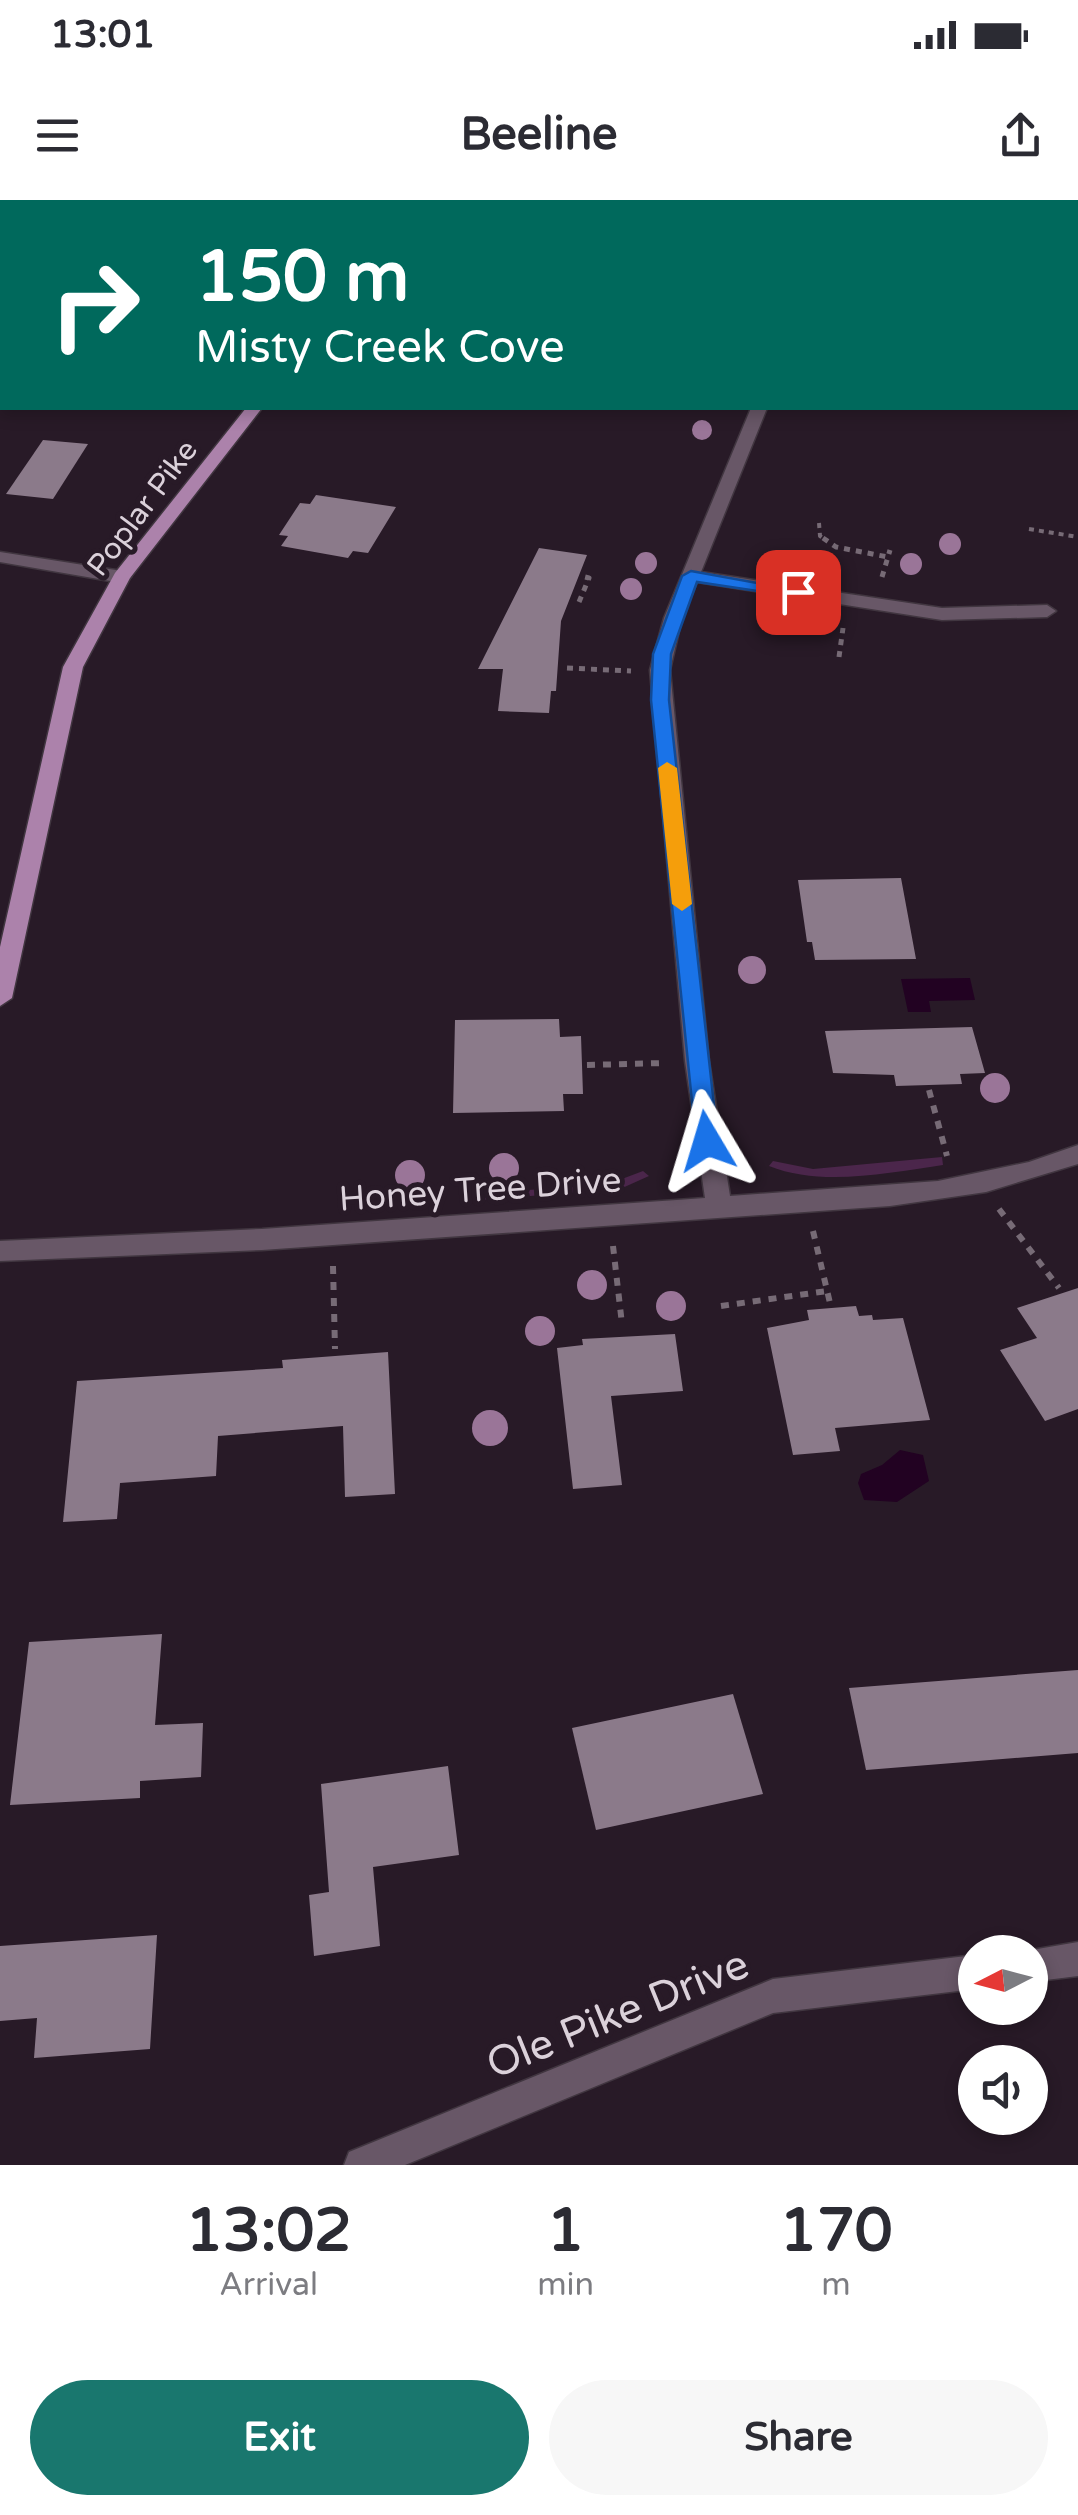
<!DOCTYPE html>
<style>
:root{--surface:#fff;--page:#f7f7f7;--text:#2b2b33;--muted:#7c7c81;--accent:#19776e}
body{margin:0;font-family:"Varela Round",sans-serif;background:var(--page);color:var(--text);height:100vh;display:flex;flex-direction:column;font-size:38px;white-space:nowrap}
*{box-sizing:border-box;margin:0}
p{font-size:32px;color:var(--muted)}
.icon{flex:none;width:55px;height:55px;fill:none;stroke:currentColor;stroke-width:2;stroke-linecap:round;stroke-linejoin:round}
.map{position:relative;height:1965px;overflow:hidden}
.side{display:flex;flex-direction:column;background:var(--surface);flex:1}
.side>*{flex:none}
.hud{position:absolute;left:0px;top:0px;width:1080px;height:210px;box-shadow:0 5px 15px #0003;background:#00695c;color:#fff;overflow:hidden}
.needle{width:65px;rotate:264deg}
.controls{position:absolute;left:958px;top:1735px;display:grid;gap:20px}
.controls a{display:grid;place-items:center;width:90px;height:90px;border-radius:50%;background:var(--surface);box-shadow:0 5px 15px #0003;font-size:50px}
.pin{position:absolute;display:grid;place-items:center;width:85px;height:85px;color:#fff;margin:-42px;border-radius:20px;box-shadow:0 5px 15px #0006}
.me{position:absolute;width:110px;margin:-55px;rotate:353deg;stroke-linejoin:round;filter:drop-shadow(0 0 8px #0008)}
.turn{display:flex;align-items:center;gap:35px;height:210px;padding:0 30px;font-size:45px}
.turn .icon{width:130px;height:130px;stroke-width:2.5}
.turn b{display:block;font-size:70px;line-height:85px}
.eta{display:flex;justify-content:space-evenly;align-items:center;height:170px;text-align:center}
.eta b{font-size:60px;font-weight:700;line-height:70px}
.primary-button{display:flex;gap:20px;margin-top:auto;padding:20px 30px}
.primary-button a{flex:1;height:115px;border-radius:60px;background:var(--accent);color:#fff;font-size:40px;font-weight:700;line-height:115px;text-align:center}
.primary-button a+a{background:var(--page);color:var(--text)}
.status{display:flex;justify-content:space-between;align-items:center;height:70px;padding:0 50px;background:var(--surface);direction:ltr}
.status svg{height:28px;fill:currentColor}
header{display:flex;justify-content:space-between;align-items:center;height:130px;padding:0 30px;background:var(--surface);font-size:45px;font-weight:700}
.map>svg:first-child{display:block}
.green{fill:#4b264b}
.water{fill:#220222}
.building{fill:#8b7a8a}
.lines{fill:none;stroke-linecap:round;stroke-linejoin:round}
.minor-casing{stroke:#413640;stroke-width:3}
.major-casing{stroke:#413640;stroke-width:3}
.path-far2{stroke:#776b76;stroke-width:4;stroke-dasharray:5 5;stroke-linecap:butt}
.path-far1{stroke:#776b76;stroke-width:5;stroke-dasharray:6 6;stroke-linecap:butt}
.path{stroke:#776b76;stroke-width:6;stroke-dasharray:8 8;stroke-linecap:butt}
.minor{fill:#685767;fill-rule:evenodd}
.major{fill:#ac82ab;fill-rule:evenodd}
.tree{fill:#9a7598}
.route{fill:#1a73e8;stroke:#114b97;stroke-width:2.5}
.slow{fill:#f59e0b}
.labels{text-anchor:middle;stroke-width:10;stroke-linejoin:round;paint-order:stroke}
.far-street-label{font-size:30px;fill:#dbd1da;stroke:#281a27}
.street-label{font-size:35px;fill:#dbd1da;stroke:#281a27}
.near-street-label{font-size:42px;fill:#dbd1da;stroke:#281a27}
</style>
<div class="status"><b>13:01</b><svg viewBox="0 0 49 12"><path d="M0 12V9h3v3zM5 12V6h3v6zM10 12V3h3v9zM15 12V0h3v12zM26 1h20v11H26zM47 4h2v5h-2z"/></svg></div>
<header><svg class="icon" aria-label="menu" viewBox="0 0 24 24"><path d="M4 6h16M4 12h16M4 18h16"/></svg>Beeline<svg class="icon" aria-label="share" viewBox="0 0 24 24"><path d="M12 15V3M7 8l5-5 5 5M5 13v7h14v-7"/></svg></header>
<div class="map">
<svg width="1078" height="1965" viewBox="0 0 1078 1965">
<rect width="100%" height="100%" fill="#281a27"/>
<g class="green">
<path d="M942,957L943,965C888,973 821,987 769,966L773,961L813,969Z"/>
<polygon points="643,971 649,976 620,989 480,1000 480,993 606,985"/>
</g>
<g class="water">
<polygon points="970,778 975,800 929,801 931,812 908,812 901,779"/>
<polygon points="900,1250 923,1255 929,1281 897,1302 864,1300 858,1283 861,1274 882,1265"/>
</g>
<g class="building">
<polygon points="43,240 88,244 53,299 6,294"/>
<polygon points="316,295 396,307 368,353 353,351 348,358 281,346 288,336 279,335 300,303 310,304"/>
<polygon points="539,348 587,355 561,421 556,491 551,491 549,513 498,511 503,469 478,469"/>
<polygon points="901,678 916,759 815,760 812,742 807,742 798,680"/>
<polygon points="559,819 560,837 581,836 583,894 563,894 564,911 453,913 455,820"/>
<polygon points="972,827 985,873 960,874 962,884 896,886 894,875 833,873 825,831"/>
<polygon points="1078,1088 1078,1209 1045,1221 1000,1150 1037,1138 1017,1108"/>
<polygon points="856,1106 859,1116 872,1115 873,1120 903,1118 930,1220 835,1228 840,1251 793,1255 767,1128 809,1120 807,1110"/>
<polygon points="675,1134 683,1191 611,1196 622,1285 573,1289 557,1148 583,1145 582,1139"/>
<polygon points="388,1152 395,1294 345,1297 343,1226 218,1236 216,1276 120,1283 117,1319 63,1322 77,1181 283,1168 282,1160"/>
<polygon points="162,1434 155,1525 203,1523 201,1577 140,1581 140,1598 10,1605 29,1442"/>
<polygon points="1078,1470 1078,1553 866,1570 849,1488"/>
<polygon points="733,1494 763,1594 596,1630 572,1528"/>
<polygon points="448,1566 459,1655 373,1667 380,1746 314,1756 309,1695 329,1692 321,1584"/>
<polygon points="157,1735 150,1849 34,1858 37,1818 0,1821 0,1746"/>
</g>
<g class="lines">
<g class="minor-casing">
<g id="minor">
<polygon points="0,60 2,61 2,69 0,70"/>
<polygon points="751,208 767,208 701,372 942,408 1047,405 1056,411 1047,417 942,420 697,382 682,418 670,470 709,861 730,996 938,981 1029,962 1078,945 1078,964 986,992 890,1006 262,1050 0,1061 0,1041 262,1029 705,998 685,861 650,470 664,418"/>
<polygon points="0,352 122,371 131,377 122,383 0,362"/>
<polygon points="1078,1742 1078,1776 1030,1782 1030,1752 1020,1752"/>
<polygon points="975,1755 975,1789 773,1813 405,1965 344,1965 349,1952 773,1779"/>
</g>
</g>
<g class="major-casing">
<polygon id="major" points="246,208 262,208 130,378 83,467 12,798 0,806 0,747 63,467 115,373"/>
</g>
<g class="path-far2">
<polyline points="819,323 820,336 826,340"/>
<polyline points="1029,329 1078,337"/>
</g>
<g class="path-far1">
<polyline points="823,338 836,347 888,357"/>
<polyline points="882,377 890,350"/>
<polyline points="579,402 589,378 585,377"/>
<polyline points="839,457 843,428"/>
<polyline points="567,468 631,471"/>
</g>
<g class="path">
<polyline points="587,865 665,863"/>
<polyline points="929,890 947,956"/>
<polyline points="999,1009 1059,1088"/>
<polyline points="813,1031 830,1103"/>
<polyline points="613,1046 622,1124"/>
<polyline points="333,1066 335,1149"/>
<polyline points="721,1106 827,1091"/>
</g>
<use href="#minor" class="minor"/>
<use href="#major" class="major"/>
</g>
<g class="tree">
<circle cx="702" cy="230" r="10"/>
<circle cx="950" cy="344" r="11"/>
<circle cx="646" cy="363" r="11"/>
<circle cx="911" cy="364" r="11"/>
<circle cx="631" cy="389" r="11"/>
<circle cx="752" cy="770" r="14"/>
<circle cx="995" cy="888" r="15"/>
<circle cx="504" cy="968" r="15"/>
<circle cx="410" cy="975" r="15"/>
<circle cx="592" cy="1085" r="15"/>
<circle cx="671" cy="1106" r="15"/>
<circle cx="540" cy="1131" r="15"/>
<circle cx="490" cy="1228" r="18"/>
</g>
<polygon class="route" points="691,371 807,392 798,397 697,382 671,454 669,500 718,941 707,949 696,941 651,500 653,454 682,376"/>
<polygon class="slow" points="667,562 677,568 692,704 682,711 672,704 658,568"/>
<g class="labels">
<g class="far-street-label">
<text transform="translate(142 308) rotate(-53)" y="10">Poplar Pike</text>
</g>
<g class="street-label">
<text transform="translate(480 989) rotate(-4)" y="12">Honey Tree Drive</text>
</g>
<g class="near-street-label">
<text transform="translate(617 1813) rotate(-22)" y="15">Ole Pike Drive</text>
</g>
</g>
</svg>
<div class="controls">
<a><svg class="needle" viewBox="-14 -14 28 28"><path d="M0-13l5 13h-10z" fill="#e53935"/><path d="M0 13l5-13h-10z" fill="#7c7c81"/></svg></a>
<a><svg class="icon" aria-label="sound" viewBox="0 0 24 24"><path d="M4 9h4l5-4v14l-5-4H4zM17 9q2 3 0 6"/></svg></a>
</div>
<div class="pin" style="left:798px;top:392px;background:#d93025"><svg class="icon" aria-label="arrive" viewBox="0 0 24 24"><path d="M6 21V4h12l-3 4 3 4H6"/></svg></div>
<svg class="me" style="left:707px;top:941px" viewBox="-20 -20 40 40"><path d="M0-17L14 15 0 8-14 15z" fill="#1a73e8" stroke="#fff" stroke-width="4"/></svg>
<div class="hud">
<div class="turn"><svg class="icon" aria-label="right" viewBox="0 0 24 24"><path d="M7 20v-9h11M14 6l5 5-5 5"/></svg><div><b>150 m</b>Misty Creek Cove</div></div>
</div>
</div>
<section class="side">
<div class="eta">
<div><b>13:02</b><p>Arrival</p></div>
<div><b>1</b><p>min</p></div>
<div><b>170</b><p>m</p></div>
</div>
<div class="primary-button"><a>Exit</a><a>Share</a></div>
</section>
